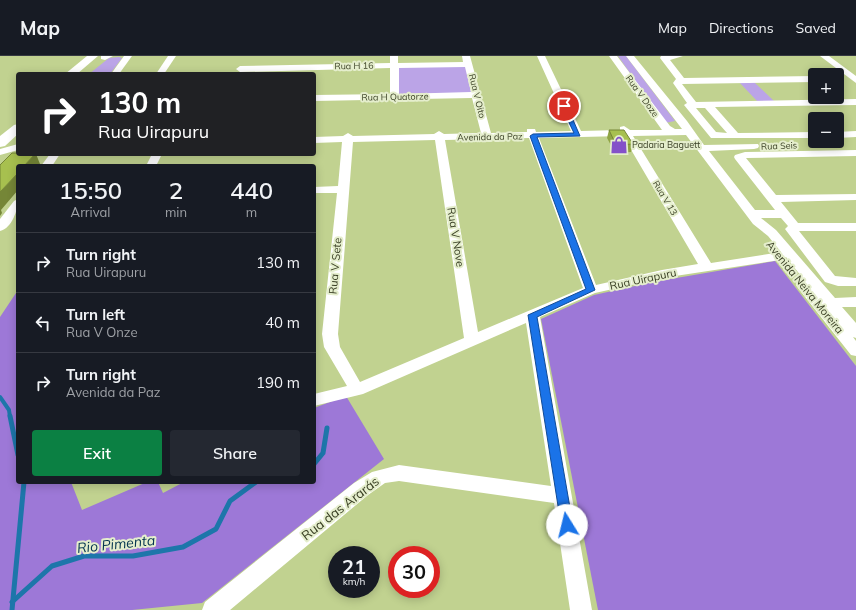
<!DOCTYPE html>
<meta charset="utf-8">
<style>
:root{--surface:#171b24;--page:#242831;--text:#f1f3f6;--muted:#9ea1a6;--line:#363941;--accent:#0b8043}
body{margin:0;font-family:Mulish,sans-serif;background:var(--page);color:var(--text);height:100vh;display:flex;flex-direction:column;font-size:15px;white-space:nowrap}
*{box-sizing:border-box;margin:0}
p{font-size:13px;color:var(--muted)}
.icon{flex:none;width:22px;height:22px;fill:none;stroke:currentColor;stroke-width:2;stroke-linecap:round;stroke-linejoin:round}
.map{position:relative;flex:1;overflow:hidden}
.panel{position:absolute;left:16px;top:108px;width:300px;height:320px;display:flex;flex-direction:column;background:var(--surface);border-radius:4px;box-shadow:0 2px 10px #0003}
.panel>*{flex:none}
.guide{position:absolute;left:16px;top:16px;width:300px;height:84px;border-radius:4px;box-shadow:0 2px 10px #0003;background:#202124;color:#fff;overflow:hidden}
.controls{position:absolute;left:808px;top:12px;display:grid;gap:8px}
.controls a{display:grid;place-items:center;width:36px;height:36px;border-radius:4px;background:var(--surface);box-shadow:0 2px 10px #0003;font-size:20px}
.speed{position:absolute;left:328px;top:490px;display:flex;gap:8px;font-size:20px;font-weight:700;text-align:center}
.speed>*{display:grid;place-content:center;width:52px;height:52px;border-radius:50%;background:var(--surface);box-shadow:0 2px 10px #0003;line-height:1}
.speed small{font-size:10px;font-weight:400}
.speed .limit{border:6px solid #d22;background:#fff;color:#111}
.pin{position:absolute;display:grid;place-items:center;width:34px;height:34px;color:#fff;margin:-17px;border:2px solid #fff;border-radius:50%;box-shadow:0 1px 4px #0007}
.me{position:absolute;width:44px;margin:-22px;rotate:351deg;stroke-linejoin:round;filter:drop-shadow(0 0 3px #0008)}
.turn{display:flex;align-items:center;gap:14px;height:84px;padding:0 16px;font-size:18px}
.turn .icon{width:52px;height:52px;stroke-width:2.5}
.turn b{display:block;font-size:28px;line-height:34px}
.eta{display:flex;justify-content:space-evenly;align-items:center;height:68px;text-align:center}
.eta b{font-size:24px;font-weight:600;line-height:28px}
.button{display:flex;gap:8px;margin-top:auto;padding:8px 16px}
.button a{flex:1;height:46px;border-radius:4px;background:var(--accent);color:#fff;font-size:16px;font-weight:600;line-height:46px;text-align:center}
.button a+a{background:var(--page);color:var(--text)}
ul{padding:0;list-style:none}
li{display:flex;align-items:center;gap:12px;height:60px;padding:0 16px;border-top:1px solid var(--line)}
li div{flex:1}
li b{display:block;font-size:15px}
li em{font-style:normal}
header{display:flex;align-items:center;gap:24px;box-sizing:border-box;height:56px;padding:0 20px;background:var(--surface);border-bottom:1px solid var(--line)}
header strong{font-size:19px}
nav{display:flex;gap:22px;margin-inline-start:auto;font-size:14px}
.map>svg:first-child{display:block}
.green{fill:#bba4e7}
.forest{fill:#9d78d7}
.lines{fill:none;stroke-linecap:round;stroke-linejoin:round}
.stream-far1{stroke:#1d76aa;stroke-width:4}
.stream{stroke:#1d76aa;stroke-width:5}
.minor{fill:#fff;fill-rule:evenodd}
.major{fill:#fff;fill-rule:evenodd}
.wall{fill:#90a544}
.shaded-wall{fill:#758637}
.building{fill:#a7c04f;stroke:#758637}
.route{fill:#1a73e8;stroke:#114b97}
.labels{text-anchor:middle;stroke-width:4;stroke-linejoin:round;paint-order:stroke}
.far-street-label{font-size:9px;fill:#393f24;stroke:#e5eecd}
.far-poi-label{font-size:9px;fill:#393f24;stroke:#e5eecd;text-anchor:start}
.street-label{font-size:11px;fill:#393f24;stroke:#e5eecd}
.near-street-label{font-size:13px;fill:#393f24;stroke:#e5eecd}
.near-water-label{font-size:14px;font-style:italic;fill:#03344f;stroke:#e5eecd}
</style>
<header>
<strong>Map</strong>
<nav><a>Map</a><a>Directions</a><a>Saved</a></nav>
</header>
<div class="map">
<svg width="856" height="554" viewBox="0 0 856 554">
<rect width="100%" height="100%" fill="#c1d290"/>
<g class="green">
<polygon points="618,0 626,0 675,65 665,67"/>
<polygon points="119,1 122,2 110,18 89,18 109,2"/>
<polygon points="465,9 472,37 398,38 398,10"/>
<polygon points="739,26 754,26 774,45 757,45"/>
</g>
<g class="forest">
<polygon points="775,205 856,310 856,554 598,554 541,263 594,239 653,226"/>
<polygon points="18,234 18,426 71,426 82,454 147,426 158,426 163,437 184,426 314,426 314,352 346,340 384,403 202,547 132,554 0,554 0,261"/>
</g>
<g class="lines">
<polyline class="stream-far1" points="0,341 9,354 10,361"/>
<g class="stream">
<polyline points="10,360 18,399"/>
<polyline points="314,408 323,397 327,372"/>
<polyline points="12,546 52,510 84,500 133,500 183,491 216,473 230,445 256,426"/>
<polyline points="12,554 24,426"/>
</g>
<g class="minor">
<polygon points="124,0 132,0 119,18 111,18"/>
<polygon points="168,0 176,0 164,18 156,18"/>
<path d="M390,0H398V7L463,6L462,0H470L491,77L527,76V73H535L536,76L571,75L537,0H545L581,75L620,74V71L624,70L630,74H662L609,0H617L670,70L675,73H682L626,0H634L687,65L704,89L758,88L759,90L758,92L754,93L709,95L755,154H775L735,103L734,101L735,99L745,96L856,94V100L746,102L776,139L856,138V144L781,146L798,167H856V175H799L835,220L856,222V230H838L825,226L785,173L788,170L781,162H761L776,174L835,242L856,241V251H842L856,267V282L853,281L856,285V300L851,299L798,232L796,229L798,226L805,225L786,201L780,204L662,222L595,237L540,261L592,554H570L554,447L399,425L385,427L368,439L230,554H202L205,546L354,427L372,416L399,409L551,430L526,267L363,338L314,350V338L347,330L324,291L322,278L337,137H314V131L338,130L342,86L314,87V81L343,80L348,77L353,80L434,78L439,75L444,78L481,77L472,42L314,45V39L390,38V12L240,16L236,13L240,10L390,7ZM465,11L471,36L399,38V12ZM686,79L753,168L768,180L781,196L711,207L633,80ZM623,80L698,208L662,214L596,229L539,82ZM529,82L583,232L478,276L445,84ZM435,84L464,282L360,326L340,291L338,278L353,86Z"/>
<path d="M661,0H683L670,4L684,22L815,20V26L682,28L696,46L856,43V49L715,51L738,77L815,76V82H711L684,49L687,47L673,27L676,23L660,2ZM696,52H705L727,77L716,76Z"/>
<polygon points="820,0 829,0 856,20 856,27"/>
<polygon points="856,75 856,81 837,82 837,76"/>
<polygon points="18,88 18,94 0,99 0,93"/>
<polygon points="50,98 60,98 52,110 41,110"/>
<polygon points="152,98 162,98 156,110 146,110"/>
<path d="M18,143C18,154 12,172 0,175V163L14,145Z"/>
</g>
<g class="major">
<polygon points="87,0 98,0 77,18 65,18"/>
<polygon points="101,0 113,0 105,4 101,3"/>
<polygon points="18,68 18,78 5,90 0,91 0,80 14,69"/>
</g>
</g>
<polygon class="wall" points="609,74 633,88 631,96 615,97 607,82"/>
<g class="shaded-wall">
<polygon points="35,98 36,98 40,108 39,110 24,110"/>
<polygon points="18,117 18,134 1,154 2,157 0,160 0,136"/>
</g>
<g class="building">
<polygon points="609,74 624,74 633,88 616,89"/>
<polygon points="12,97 18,97 18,98 35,98 24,110 18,110 18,117 0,136 0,109"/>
</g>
<polygon class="route" points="564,48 567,50 580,80 537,81 595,234 537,261 573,469 571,472 567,474 563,472 561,469 528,259 586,233 530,80 533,78 574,77 561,50"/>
<defs>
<g id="shop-bare" transform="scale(1.38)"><path d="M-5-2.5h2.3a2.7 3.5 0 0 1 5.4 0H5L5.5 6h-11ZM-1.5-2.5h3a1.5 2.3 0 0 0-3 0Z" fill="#8451c9" stroke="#e5eecd" stroke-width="2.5" paint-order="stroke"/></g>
</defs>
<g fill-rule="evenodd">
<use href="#shop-bare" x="619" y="89"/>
</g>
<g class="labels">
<g class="far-street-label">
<text transform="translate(354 10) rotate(-1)" y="3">Rua H 16</text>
<text transform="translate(477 40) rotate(76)" y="3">Rua V Oito</text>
<text transform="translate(642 40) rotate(54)" y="3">Rua V Doze</text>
<text transform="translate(395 41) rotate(-1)" y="3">Rua H Quatorze</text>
<text transform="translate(490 81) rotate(-1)" y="3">Avenida da Paz</text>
<text transform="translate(779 90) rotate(-2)" y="3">Rua Seis</text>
<text transform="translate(665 142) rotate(59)" y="3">Rua V 13</text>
</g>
<g class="far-poi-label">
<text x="632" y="92">Padaria Baguett</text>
</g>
<g class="street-label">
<text transform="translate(456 181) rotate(81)" y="4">Rua V Nove</text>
<text transform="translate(335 210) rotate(-85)" y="4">Rua V Sete</text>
<text transform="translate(643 223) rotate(-12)" y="4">Rua Uirapuru</text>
<text transform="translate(805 231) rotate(51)" y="4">Avenida Neiva Moreira</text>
</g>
<g class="near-street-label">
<text transform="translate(340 452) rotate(-38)" y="5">Rua das Ararás</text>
</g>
<g class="near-water-label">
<text transform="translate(116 488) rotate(-6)" y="5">Rio Pimenta</text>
</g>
</g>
</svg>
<div class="controls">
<a>+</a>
<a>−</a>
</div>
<div class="speed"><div>21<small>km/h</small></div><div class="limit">30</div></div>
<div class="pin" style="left:564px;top:50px;background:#d93025"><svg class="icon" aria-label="arrive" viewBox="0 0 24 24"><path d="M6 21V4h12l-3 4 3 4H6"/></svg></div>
<svg class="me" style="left:567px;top:469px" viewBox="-20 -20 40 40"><circle r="19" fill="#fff"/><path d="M0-13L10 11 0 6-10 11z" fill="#1a73e8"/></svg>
<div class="guide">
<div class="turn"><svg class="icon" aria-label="right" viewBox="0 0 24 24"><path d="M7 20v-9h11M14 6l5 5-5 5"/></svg><div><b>130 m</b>Rua Uirapuru</div></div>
</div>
<section class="panel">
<div class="eta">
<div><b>15:50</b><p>Arrival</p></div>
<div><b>2</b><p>min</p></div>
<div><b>440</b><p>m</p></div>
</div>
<ul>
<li><svg class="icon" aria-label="right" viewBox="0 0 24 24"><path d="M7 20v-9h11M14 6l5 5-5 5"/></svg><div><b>Turn right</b><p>Rua Uirapuru</p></div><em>130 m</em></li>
<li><svg class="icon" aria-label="left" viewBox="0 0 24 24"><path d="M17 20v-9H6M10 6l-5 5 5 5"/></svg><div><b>Turn left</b><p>Rua V Onze</p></div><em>40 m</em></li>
<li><svg class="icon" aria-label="right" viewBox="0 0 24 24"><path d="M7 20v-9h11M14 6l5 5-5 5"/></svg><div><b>Turn right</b><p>Avenida da Paz</p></div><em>190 m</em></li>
</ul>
<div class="button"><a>Exit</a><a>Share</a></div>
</section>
</div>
